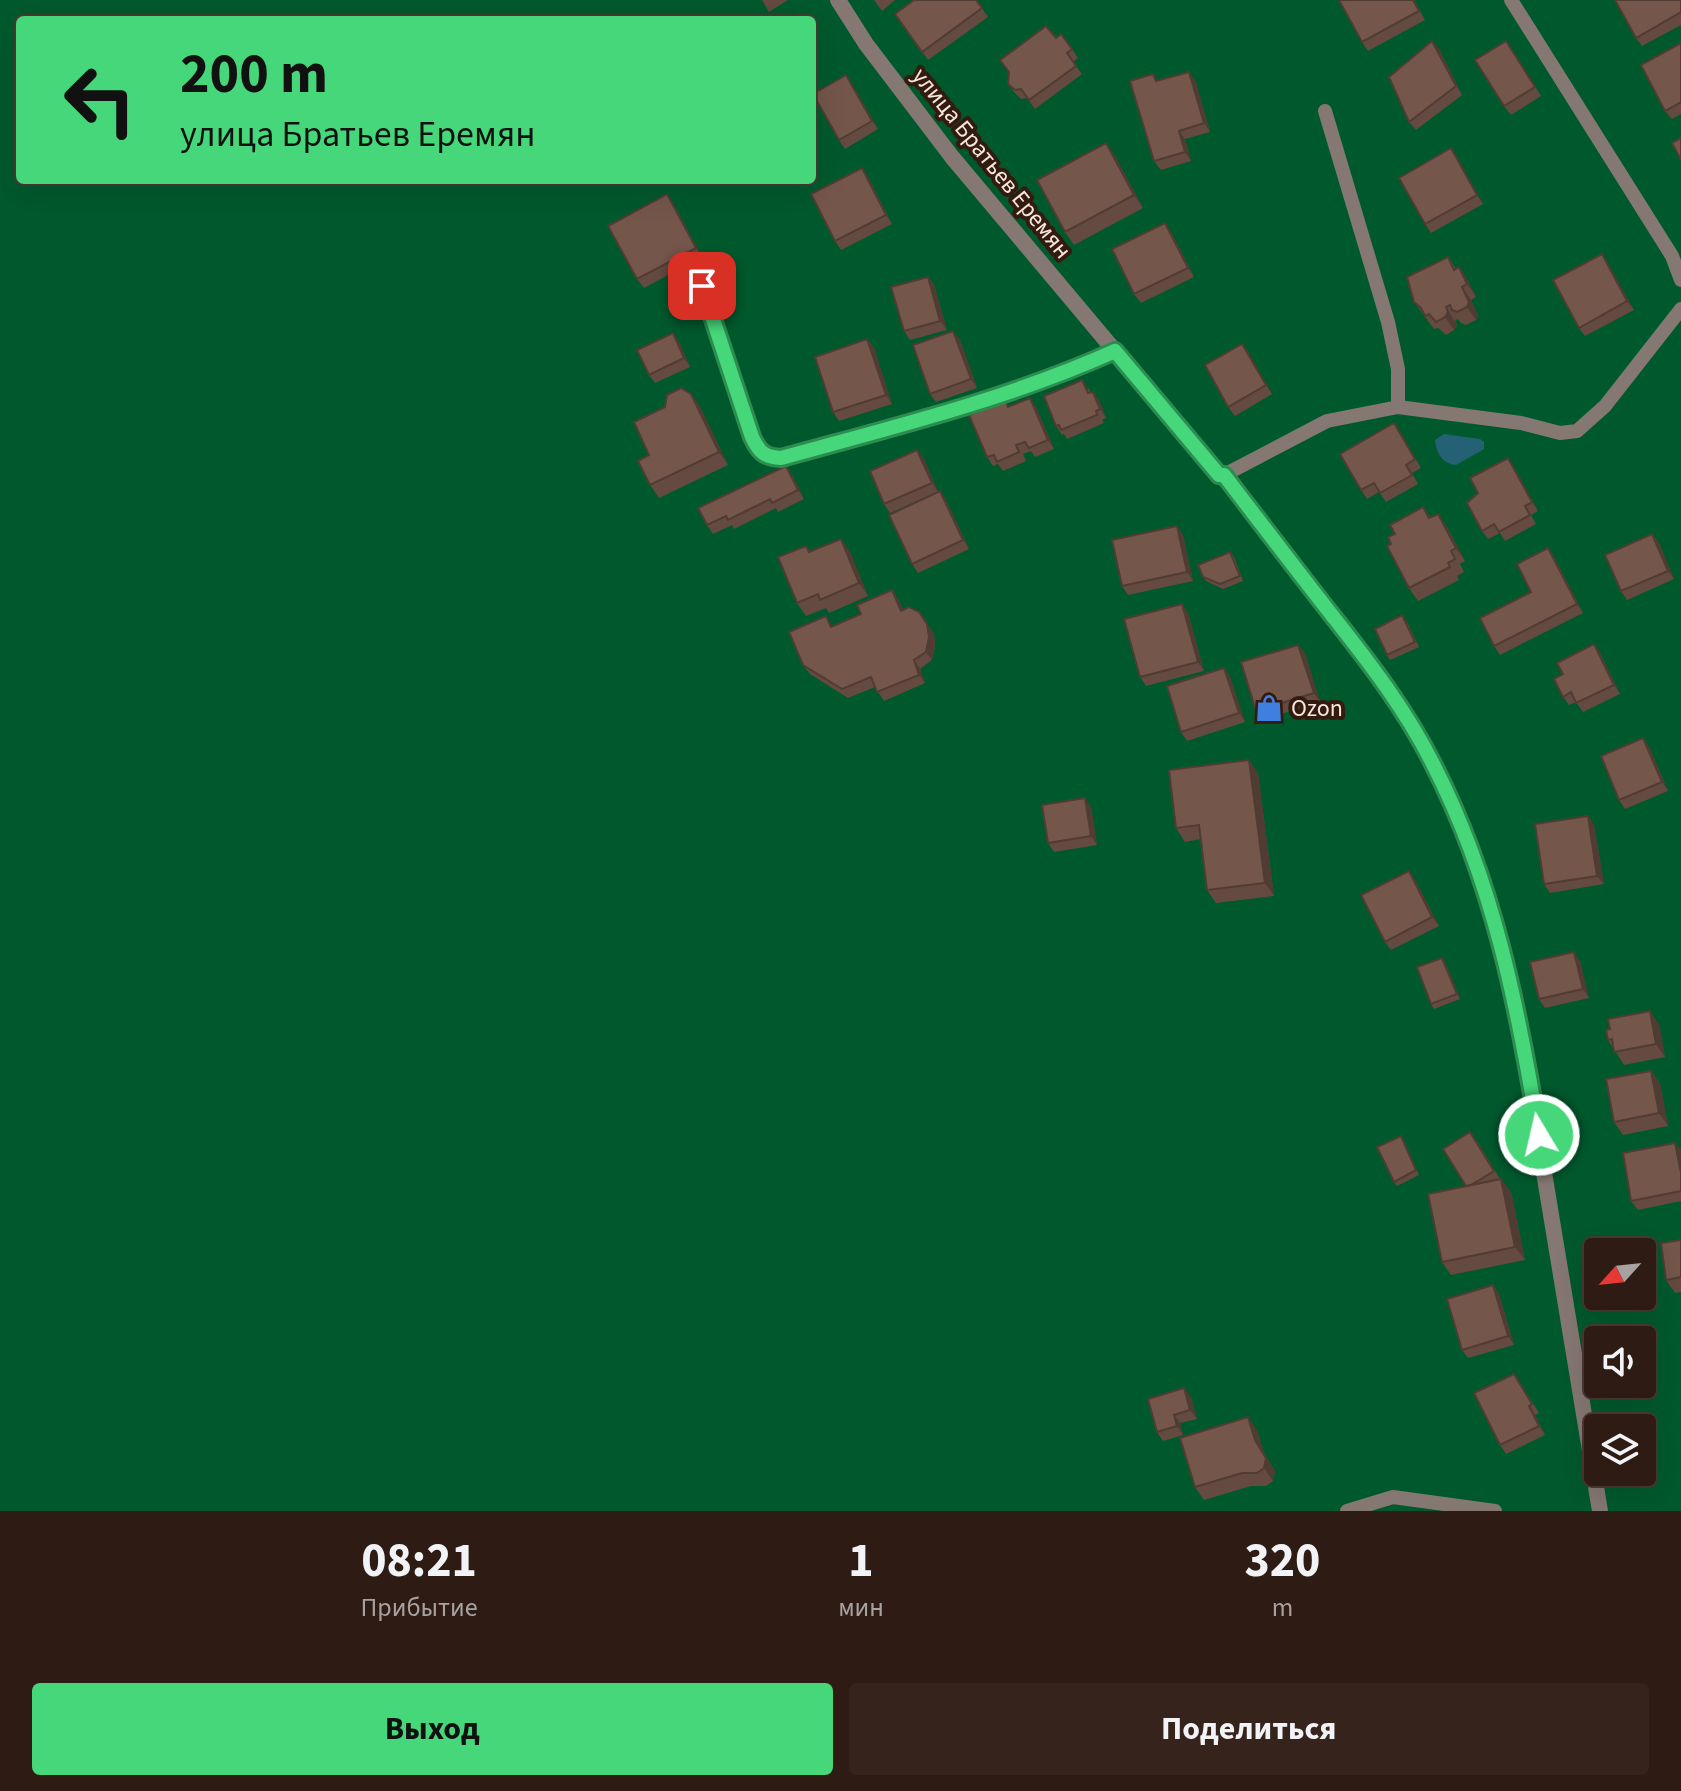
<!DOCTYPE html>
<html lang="ru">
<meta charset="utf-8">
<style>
:root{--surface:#2e1b13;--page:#36241c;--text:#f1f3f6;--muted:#a7a1a0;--line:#493933;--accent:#45d77a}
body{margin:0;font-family:"Source Sans 3",sans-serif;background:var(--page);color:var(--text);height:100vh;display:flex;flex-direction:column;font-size:30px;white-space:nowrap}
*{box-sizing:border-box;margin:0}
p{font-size:26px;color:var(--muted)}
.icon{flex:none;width:44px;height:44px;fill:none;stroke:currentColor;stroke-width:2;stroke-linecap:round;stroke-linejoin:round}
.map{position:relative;height:1511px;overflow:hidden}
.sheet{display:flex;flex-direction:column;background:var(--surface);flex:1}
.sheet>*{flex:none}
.guide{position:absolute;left:16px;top:16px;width:800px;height:168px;border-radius:8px;box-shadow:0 8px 32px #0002,0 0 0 2px var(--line);background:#45d77a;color:#111;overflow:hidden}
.needle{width:52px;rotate:243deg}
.buttons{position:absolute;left:1584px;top:1238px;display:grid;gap:16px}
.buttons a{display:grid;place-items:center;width:72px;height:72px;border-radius:8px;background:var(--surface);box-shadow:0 8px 32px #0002,0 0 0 2px var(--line);font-size:40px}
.pin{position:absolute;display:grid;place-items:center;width:68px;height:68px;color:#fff;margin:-34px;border-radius:16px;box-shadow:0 4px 12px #0006}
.me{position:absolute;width:88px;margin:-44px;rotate:351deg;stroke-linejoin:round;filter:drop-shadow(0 0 6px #0008)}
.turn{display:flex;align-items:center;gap:28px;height:168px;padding:0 32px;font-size:36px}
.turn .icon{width:104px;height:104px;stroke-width:2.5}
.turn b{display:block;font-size:56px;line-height:68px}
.eta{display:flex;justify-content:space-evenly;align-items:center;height:136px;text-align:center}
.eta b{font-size:48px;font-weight:700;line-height:56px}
.primary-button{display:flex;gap:16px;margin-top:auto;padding:16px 32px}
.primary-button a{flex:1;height:92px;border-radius:8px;background:var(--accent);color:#111;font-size:32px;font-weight:700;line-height:92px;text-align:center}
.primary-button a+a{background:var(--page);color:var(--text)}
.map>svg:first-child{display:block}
.green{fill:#00592d;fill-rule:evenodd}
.water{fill:#256174}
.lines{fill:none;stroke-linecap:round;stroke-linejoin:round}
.service{stroke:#857772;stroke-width:14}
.tertiary{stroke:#857772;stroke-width:16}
.wall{fill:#644a40}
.shaded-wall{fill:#513c34}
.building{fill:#74564a;stroke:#513c34;stroke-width:2}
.route-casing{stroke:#2d8c4f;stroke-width:20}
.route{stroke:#45d77a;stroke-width:14}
.labels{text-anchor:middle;stroke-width:8;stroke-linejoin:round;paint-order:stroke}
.street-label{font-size:24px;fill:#f8e6df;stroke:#341b10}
.poi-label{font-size:24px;fill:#f8e6df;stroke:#341b10;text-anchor:start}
</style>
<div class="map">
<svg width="1681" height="1511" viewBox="0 0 1681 1511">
<rect width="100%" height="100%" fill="#3e2419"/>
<path class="green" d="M0,0H1681V1511H0ZM20,20H812V180H20ZM1598,1252H1642V1296H1598ZM1598,1340H1642V1384H1598ZM1598,1428H1642V1472H1598Z"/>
<path class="water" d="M1444,434L1480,439L1484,442V449L1456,465C1442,464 1436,452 1435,440Z"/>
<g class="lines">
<g class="service">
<polyline points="1511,0 1672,256 1681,280"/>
<polyline points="1325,111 1388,322 1398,369 1398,407"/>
<path d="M702,286L752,437C759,452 764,456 781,458C894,427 1008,399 1115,351"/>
<polyline points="1224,475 1327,421 1398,407 1521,423 1560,433 1577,431 1605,406 1681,309"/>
<polyline points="1347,1511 1393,1497 1495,1511"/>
</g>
<polyline class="tertiary" points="838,0 866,44 952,157 1219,475 1224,475 1386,684 1432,762 1462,825 1490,903 1515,997 1600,1511"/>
</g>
<g class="wall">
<polygon points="762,0 788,0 769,12"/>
<polygon points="874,0 895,0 882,11"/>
<polygon points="976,0 988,17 928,60 895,14"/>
<polygon points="1414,0 1425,20 1368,51 1362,42"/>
<polygon points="1681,0 1681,25 1642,46 1636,38"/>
<polygon points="1056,38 1072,49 1078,58 1073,62 1082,74 1035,109 1027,98 1021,99 1014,92 1008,84 1009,73"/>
<polygon points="1432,41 1439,49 1462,95 1416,130 1409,122"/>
<polygon points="1681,43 1681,114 1672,119 1665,111"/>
<polygon points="1512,50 1541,96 1511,115 1504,106"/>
<polygon points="846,75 878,129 845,149 839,140"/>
<polygon points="1195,80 1210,132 1185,139 1191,161 1161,170 1154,161 1158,81"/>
<polygon points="1451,148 1483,204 1431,233 1425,224"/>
<polygon points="1115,156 1143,208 1074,245 1065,232"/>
<polygon points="862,168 868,177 892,224 841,250 835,241"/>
<polygon points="673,203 702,257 644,288 637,279"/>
<polygon points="1165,223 1171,232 1194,277 1141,303 1134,294"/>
<polygon points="1602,254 1634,310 1585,336 1579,328"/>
<polygon points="1448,257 1456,269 1459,267 1468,281 1476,297 1471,300 1478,315 1476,320 1466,325 1461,323 1458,319 1455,320 1457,325 1454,330 1446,335 1438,328 1434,329 1414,302"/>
<polygon points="928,277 934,285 947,330 910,340 904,331"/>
<polygon points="867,339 874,348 892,404 839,421 833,412"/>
<polygon points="960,340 977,388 936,402 930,394"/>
<polygon points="679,342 690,367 655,383 649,375"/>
<polygon points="1242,344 1272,394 1235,416 1228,407"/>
<polygon points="1089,388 1090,393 1093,392 1099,400 1106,418 1102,420 1104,423 1067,439 1064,434 1062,435 1056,426"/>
<polygon points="691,394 700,407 728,465 659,498 650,485 649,455"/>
<polygon points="1010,407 1036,407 1054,449 1035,457 1031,451 1023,454 1026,461 1003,471 998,464 993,466 987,457"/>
<polygon points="1400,432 1421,468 1412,473 1418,484 1386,502 1379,492 1367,499 1361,490"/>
<polygon points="924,459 938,492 940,491 946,500 969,549 918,573 912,564 938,492 890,513 884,504"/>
<polygon points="1514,467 1538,511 1531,515 1536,524 1505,541 1500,533 1488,539 1482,531"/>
<polygon points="792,475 804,499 778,512 776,508 734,529 732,525 713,534 707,525"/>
<polygon points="1423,507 1431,518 1438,514 1447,527 1465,561 1460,564 1464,572 1457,576 1459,580 1418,601 1409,588 1391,544 1395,534"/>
<polygon points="1652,534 1659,543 1674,579 1627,600 1621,591"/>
<polygon points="1183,535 1193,581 1128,595 1122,586"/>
<polygon points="806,546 810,551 850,552 868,596 829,613 826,608 806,616 797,603"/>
<polygon points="1548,548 1554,557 1583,613 1500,655 1494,646 1531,592"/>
<polygon points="1230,552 1234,557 1243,581 1223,589 1206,581 1203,577"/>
<polygon points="892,590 898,599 903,610 934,633 935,646 932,660 920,669 925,683 884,701 875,687 848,698 810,674 803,665 833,627 861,614"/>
<polygon points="1188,613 1204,671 1146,686 1140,677"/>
<polygon points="1406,620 1419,647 1390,660 1387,655"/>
<polygon points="1594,644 1600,653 1620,694 1583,712 1576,702 1569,705 1563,697 1563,674"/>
<polygon points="1305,653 1320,702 1262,720 1256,711"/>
<polygon points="1224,668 1230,677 1245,722 1187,741 1181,732"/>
<polygon points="1643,738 1649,747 1668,791 1625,809 1619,800"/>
<polygon points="1258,773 1274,896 1216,903 1207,890 1201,839 1185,842 1176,828"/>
<polygon points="1091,807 1097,845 1054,852 1048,843"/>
<polygon points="1594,825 1604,884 1550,893 1544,884"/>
<polygon points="1409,871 1415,880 1439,926 1391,950 1385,942"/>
<polygon points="1442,958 1445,962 1460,999 1434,1009 1431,1004"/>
<polygon points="1580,961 1589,998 1545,1008 1539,999"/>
<polygon points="1659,1024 1665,1057 1624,1065 1608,1040"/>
<polygon points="1651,1071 1660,1084 1668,1126 1623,1135 1614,1122"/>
<polygon points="1401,1136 1419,1175 1397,1186 1394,1182"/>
<polygon points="1477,1141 1500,1179 1511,1192 1525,1260 1451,1275 1442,1262 1466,1186"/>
<polygon points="1675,1143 1681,1151 1681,1201 1638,1210 1631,1201"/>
<polygon points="1681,1240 1681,1292 1675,1293 1666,1280"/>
<polygon points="1493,1285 1499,1294 1514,1345 1468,1358 1462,1350"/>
<polygon points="1514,1374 1539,1413 1535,1415 1545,1435 1506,1454 1500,1445"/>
<polygon points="1191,1397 1197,1419 1180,1423 1183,1435 1163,1441 1157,1432"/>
<polygon points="1257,1430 1264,1453 1275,1471 1273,1481 1266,1486 1251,1486 1204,1500 1195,1487"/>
</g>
<g class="shaded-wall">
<polygon points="1432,41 1439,49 1462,95 1456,86"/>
<polygon points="1189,72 1195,80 1210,132 1204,123"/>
<polygon points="846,75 852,84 878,129 872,121"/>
<polygon points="1179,131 1185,139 1191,161 1185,152"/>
<polygon points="1106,143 1115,156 1143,208 1134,195"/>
<polygon points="1451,148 1457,157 1483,204 1477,195"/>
<polygon points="862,168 868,177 892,224 886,215"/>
<polygon points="667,194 673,203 702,257 696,248"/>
<polygon points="1165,223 1171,232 1194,277 1188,268"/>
<polygon points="1602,254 1608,263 1634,310 1627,301"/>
<polygon points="1459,267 1468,281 1476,297 1467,284"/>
<polygon points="928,277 934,285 947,330 940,321"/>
<polygon points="1462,287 1471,300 1478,315 1476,320 1467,307"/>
<polygon points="1446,307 1457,325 1454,330 1445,317"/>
<polygon points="953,331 960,340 977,388 971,379"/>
<polygon points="673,333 679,342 690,367 684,358"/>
<polygon points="867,339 874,348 892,404 886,395"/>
<polygon points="1242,344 1249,353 1272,394 1266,385"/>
<polygon points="1093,392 1099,400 1106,418 1100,409"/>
<polygon points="691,394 700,407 728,465 719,452"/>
<polygon points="1030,398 1036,407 1054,449 1048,440"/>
<polygon points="917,450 924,459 938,492 932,483"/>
<polygon points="1508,458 1514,467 1538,511 1532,502"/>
<polygon points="786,466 792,475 804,499 798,490"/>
<polygon points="940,491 946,500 969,549 963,540"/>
<polygon points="1438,514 1447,527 1465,561 1456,548"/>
<polygon points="1177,526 1183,535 1193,581 1187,572"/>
<polygon points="1652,534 1659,543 1674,579 1668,571"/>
<polygon points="841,539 850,552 868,596 859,583"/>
<polygon points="1548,548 1554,557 1583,613 1577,604"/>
<polygon points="892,590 898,599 907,620 901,611"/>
<polygon points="1182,604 1188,613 1204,671 1198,662"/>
<polygon points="927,624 934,633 935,646 932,660 926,652"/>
<polygon points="1594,644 1600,653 1620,694 1614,685"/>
<polygon points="1298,645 1305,653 1320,702 1314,693"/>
<polygon points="914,660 920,669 925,683 919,675"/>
<polygon points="1224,668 1230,677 1245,722 1239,713"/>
<polygon points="1643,738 1649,747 1668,791 1662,782"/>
<polygon points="1249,760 1258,773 1274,896 1265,883"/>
<polygon points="1085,798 1091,807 1097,845 1091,836"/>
<polygon points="1588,816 1594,825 1604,884 1597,876"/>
<polygon points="1409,871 1415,880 1439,926 1432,917"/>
<polygon points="1574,952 1580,961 1589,998 1583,989"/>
<polygon points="1442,958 1445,962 1460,999 1457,994"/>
<polygon points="1650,1011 1659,1024 1665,1057 1656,1044"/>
<polygon points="1651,1071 1660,1084 1668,1126 1659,1113"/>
<polygon points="1675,1143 1681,1151 1681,1173"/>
<polygon points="1501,1179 1511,1192 1525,1260 1515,1247"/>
<polygon points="1493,1285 1499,1294 1514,1345 1508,1336"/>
<polygon points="1184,1388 1191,1397 1197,1419 1190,1410"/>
<polygon points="1529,1406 1535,1415 1545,1435 1539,1426"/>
<polygon points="1174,1415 1180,1423 1183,1435 1177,1426"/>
<polygon points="1248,1417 1257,1430 1264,1453 1275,1471 1273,1481 1264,1468"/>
</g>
<g class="building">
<polygon points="914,0 976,0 982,8 922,52 895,14"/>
<polygon points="1339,0 1413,0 1419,11 1362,42"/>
<polygon points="1615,0 1681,0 1681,12 1636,38"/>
<polygon points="745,15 747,20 733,20"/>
<polygon points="1046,26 1056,38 1061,34 1072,49 1067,53 1076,66 1029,100 1021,89 1015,90 1008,84 1009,72 1000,60"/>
<polygon points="1432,41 1456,86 1409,122 1389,77"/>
<polygon points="1506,41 1535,87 1504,106 1475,60"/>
<polygon points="1681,43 1681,102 1665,111 1641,65"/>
<polygon points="1189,72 1204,123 1179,131 1185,152 1154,161 1130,81 1153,74 1156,81"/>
<polygon points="846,75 872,121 839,140 813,94"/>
<polygon points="1681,138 1681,160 1672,143"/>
<polygon points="1106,143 1134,195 1065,232 1037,180"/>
<polygon points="1451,148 1477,195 1425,224 1399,178"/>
<polygon points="862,168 886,215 835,241 811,194"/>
<polygon points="667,194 696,248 637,279 608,226"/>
<polygon points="1165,223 1188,268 1134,294 1112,249"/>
<polygon points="1602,254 1627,301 1579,328 1553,280"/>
<polygon points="1448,257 1454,270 1459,267 1467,284 1462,287 1469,302 1467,307 1457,312 1452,310 1450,305 1446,307 1448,312 1445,317 1436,322 1429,314 1425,316 1421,308 1414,302 1407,277"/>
<polygon points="928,277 940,321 904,331 891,287"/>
<polygon points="953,331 971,379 930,394 913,345"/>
<polygon points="673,333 684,358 649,375 637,350"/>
<polygon points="867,339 886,395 833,412 815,357"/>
<polygon points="1242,344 1266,385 1228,407 1205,365"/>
<polygon points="1082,380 1088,393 1093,392 1100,409 1096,411 1097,415 1061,430 1059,425 1056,426 1044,396"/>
<polygon points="681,388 691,394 719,452 650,485 638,461 649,455 634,422 665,407 667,395"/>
<polygon points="1030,398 1048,440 1029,448 1025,442 1016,445 1019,452 997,462 994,455 987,457 969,415 1005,400 1008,407"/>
<polygon points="1394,423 1415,459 1406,465 1412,475 1380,493 1374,483 1361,490 1340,454"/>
<polygon points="917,450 932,483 884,504 870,471"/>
<polygon points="1508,458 1532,502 1525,506 1530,515 1499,532 1494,524 1482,531 1467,503 1478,493 1470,478"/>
<polygon points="786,466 798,490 772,503 770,499 728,520 726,516 707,525 698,508"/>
<polygon points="940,491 963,540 912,564 889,515"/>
<polygon points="1423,507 1429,518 1438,514 1456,548 1451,551 1455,559 1448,563 1450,567 1409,588 1387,546 1391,544 1388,537 1395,534 1390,525"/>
<polygon points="1177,526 1187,572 1122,586 1112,540"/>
<polygon points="1652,534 1668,571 1621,591 1605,555"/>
<polygon points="841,539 859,583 820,600 818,594 797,603 778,557 806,546 809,552"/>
<polygon points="1548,548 1577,604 1494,646 1480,618 1531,592 1517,564"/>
<polygon points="1230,552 1240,576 1220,584 1203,577 1198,565"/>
<polygon points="892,590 901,611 909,607 919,612 927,624 929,637 926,652 914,660 919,675 877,692 871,677 842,689 803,665 789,632 826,616 831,627 861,614 857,605"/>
<polygon points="1182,604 1198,662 1140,677 1124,619"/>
<polygon points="1402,615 1415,642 1387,655 1375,629"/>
<polygon points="1594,644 1614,685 1576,703 1571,692 1563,697 1554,679 1563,674 1557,663"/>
<polygon points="1298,645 1314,693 1256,711 1241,662"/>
<polygon points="1224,668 1239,713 1181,732 1167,686"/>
<polygon points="1643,738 1662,782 1619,800 1601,756"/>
<polygon points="1249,760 1265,883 1207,890 1199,825 1176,828 1169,770"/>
<polygon points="1085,798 1091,836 1048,843 1042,805"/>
<polygon points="1588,816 1597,876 1544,884 1535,824"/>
<polygon points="1409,871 1432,917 1385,942 1361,895"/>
<polygon points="1574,952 1583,989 1539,999 1530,962"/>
<polygon points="1442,958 1457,994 1431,1004 1417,967"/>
<polygon points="1650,1011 1656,1044 1614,1052 1612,1039 1608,1040 1606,1030 1610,1029 1608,1019"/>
<polygon points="1651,1071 1659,1113 1614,1122 1606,1079"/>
<polygon points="1470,1132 1494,1171 1471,1185 1466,1186 1443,1149"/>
<polygon points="1401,1136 1416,1170 1394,1182 1377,1147"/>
<polygon points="1675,1143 1681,1173 1681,1191 1631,1201 1623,1153"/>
<polygon points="1501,1179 1515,1247 1442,1262 1428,1194"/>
<polygon points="1681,1240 1681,1277 1666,1280 1661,1243"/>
<polygon points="1493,1285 1508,1336 1462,1350 1447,1299"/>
<polygon points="1514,1374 1532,1404 1529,1406 1539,1426 1500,1445 1474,1393"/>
<polygon points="1184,1388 1190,1410 1174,1415 1177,1426 1157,1432 1148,1399"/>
<polygon points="1248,1417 1255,1440 1266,1458 1264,1468 1257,1473 1242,1473 1195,1487 1180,1438"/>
</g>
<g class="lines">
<g class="route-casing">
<path id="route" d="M702,286L752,437C759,452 764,457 781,458C894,427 1008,399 1115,351L1219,475H1224C1260,522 1295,568 1331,614C1369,662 1406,710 1433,764C1493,880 1518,1007 1539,1135"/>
</g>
<use href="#route" class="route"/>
</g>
<defs>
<g id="shop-bare" transform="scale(2.16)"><path d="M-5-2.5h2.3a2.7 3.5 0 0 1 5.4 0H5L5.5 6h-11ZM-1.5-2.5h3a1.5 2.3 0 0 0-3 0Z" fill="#3f7fe0" stroke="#341b10" stroke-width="2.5" paint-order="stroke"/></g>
</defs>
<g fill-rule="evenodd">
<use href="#shop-bare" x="1269" y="708"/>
</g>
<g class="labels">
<g class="street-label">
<text transform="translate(992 163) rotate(51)" y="8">улица Братьев Еремян</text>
</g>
<g class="poi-label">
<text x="1291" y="716">Ozon</text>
</g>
</g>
</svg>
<div class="buttons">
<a><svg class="needle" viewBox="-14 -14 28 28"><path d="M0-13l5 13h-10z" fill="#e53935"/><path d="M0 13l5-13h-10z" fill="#a7a1a0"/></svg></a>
<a><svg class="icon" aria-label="sound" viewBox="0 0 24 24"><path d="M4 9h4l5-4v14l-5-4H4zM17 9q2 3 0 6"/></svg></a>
<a><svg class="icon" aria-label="layers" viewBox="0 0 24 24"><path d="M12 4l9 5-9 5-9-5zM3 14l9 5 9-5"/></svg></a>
</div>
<div class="pin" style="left:702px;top:286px;background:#d93025"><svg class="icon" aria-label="arrive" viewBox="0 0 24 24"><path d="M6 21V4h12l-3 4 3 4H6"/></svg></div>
<svg class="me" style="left:1539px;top:1135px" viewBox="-20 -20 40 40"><circle r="17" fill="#45d77a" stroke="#fff" stroke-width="3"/><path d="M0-11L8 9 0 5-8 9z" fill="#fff"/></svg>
<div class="guide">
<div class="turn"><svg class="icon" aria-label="left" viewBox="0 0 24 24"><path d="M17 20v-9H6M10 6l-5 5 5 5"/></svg><div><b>200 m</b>улица Братьев Еремян</div></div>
</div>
</div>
<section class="sheet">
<div class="eta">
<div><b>08:21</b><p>Прибытие</p></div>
<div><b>1</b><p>мин</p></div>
<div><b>320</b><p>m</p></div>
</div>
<div class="primary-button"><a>Выход</a><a>Поделиться</a></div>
</section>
